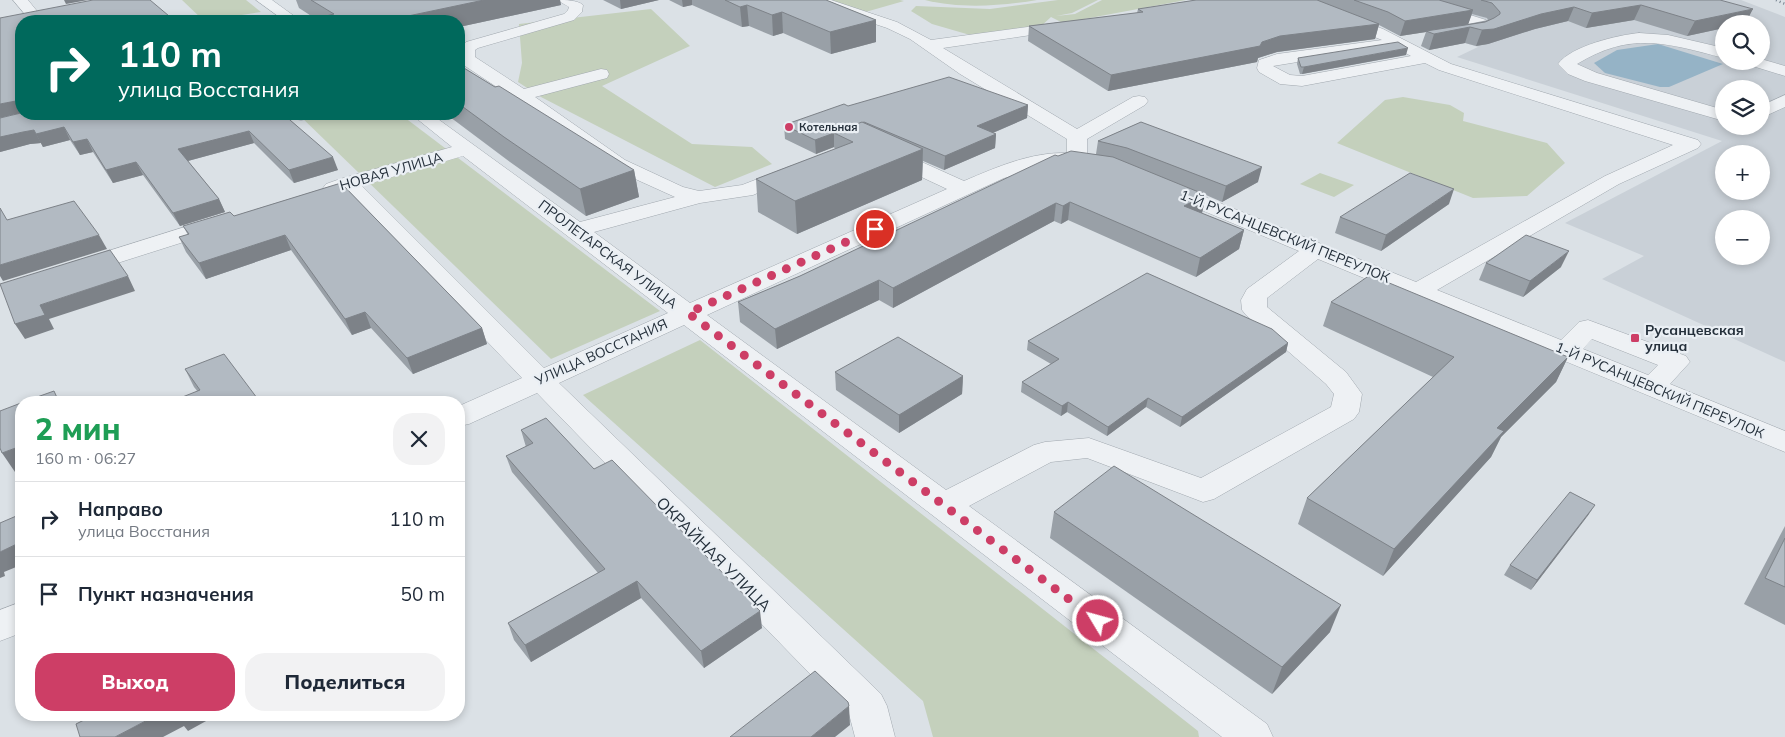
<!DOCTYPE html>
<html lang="ru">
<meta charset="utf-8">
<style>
:root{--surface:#fff;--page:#f2f2f3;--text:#1f2937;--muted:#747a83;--line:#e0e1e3;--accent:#cd3e66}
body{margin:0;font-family:Mulish,sans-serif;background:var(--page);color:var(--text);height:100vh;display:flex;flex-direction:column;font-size:19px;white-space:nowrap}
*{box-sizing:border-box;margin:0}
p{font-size:16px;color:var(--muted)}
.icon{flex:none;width:28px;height:28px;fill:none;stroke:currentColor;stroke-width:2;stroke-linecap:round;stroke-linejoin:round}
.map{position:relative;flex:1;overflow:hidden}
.panel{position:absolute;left:15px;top:396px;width:450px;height:325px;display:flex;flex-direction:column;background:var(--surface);border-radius:20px;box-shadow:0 2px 8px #0003}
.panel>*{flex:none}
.banner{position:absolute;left:15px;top:15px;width:450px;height:105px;border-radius:20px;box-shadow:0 2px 8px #0003;background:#00695c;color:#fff;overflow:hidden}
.fabs{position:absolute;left:1715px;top:15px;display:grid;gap:10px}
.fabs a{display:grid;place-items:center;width:55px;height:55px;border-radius:50%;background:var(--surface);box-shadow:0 2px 8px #0003;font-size:25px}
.pin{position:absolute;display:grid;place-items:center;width:42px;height:42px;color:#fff;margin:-21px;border:2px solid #fff;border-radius:50%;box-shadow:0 1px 5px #0007}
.me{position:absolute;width:55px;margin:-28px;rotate:307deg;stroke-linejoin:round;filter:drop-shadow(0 0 4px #0008)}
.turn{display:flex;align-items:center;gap:18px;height:105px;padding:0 20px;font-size:22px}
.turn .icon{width:65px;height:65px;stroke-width:2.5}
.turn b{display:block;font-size:35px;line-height:42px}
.round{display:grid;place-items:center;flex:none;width:52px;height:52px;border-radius:20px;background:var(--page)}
.summary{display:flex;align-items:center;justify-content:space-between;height:85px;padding:0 20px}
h1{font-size:30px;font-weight:800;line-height:38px;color:#1e9e55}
.action{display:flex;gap:10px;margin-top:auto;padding:10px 20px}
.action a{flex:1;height:58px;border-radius:20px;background:var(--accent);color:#fff;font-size:20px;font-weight:800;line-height:58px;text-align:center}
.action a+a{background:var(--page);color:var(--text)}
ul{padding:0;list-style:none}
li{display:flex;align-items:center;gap:15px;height:75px;padding:0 20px;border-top:1px solid var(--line)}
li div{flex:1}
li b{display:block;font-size:19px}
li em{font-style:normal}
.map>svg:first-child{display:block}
.built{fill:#c9d0d7;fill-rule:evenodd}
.green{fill:#c4d0bc}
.water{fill:#95b3c6}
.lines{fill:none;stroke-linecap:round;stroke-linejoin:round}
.minor-casing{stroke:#a1a8af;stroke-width:1}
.minor{fill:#eef1f4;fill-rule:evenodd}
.rail{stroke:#75828f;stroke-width:2.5;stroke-dasharray:1 3;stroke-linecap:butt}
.wall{fill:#99a0a7;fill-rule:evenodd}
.shaded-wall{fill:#7d8288}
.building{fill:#b2bac2;stroke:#7d8288}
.route{stroke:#cd3e66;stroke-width:9;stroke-dasharray:0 16.2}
.poi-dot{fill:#cd3e66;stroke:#eaeff4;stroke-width:2}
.labels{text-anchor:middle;stroke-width:4.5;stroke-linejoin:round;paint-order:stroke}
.far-poi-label{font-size:11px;font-weight:bold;fill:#25303b;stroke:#eaeff4;text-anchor:start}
.street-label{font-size:14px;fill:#25303b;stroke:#eaeff4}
.poi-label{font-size:14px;font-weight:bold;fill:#25303b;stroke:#eaeff4;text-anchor:start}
.near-street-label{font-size:16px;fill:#25303b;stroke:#eaeff4}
</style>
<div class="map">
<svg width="1785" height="737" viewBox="0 0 1785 737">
<rect width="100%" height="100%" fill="#dbe1e6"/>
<path class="built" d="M1419,0H1741L1785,17V362L1602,279L1644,256L1565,223L1722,141L1457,57L1478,47L1459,41ZM1724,24H1761V61H1724ZM1724,89H1761V126H1724ZM1724,154H1761V191H1724ZM1724,219H1761V256H1724Z"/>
<g class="green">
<polygon points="182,0 246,0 261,12 204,21"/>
<polygon points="830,0 900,0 904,1 862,13"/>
<path d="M925,0H1037C1002,6 960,9 925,0Z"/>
<polygon points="1058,0 1098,0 1072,13 1056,16 1075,14 1102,0 1186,0 1063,23 1051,17 1039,28 970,35 932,24 911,11 916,6 990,9"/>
<polygon points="651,9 690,46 602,86 692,144 752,147 772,164 715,187 541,97 518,82 522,63 519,24"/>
<polygon points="1403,97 1450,105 1464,113 1463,121 1547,143 1565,163 1527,196 1473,198 1337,143 1385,100"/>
<polygon points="298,114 400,114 660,311 551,359"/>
<polygon points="1320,173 1354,185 1334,197 1300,184"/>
<polygon points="700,340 1198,731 1199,737 933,737 923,701 583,395"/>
</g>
<polygon class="water" points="1658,44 1723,64 1669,87 1660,87 1605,73 1594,63 1617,50"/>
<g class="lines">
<g class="minor-casing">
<g id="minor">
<polygon points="13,0 28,0 41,16 39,19 29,19"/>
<polygon points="256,0 272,0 301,21 285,21"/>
<path d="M557,0C566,0 577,0 583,5L582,12L574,20L478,48L475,50V57L524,89L601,69L607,70L609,74L607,78L535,97L625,160L683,187L699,191L742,185L791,166L798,168L801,172L798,176L753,195L700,203L594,232L690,303L947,189L881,158L878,154L881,150L888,148L895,150L964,181C997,167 1031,152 1067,153V139L960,74L910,39L887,28L812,3L810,0H831L897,22L931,40L1065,22L1070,23L1072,26L1070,29L1065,30L943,48L1077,129L1133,97L1139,96L1145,97L1148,101L1145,105L1087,139V156L1090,160L1087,164L1080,166H1048L1004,178L707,315L946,490L1034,445L1045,442L1089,438L1201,478L1331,407L1334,394L1326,384L1246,315L1242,310L1241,300L1247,289L1299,251L1161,193L1158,189L1161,185L1168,183L1175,185L1416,282L1605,176L1673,145L1439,70L1425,63L1302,86L1280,84L1259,72L1257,68L1259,60L1277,54L1382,40L1307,10L1275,3L1273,0H1299L1316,4L1383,29L1451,64L1698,140L1701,144L1698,148L1619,184L1437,290L1561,340L1579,322L1588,320L1686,356L1690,362L1670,384L1785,431V452L1318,259L1267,298V307L1346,372L1362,394L1359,412L1354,419L1214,499L1203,502L1087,458L1051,462L969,506L1267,724L1273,737H1222L684,325L559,383L881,694L887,706L895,737H855L849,714L537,393L469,424L459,426V406L522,378L344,191L333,194L326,192L323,188L326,184L340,179L452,147L411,114H431L580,222L675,197L611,168L515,99L465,66L459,58V49L466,42L564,14L568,10L569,7ZM1398,49L1411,56L1302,76L1290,75L1273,66L1365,51ZM463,156L668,313L544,368L362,186ZM1592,339L1658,365L1648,375L1583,349Z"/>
<path d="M1401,0H1423L1486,20L1493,28L1490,31C1479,34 1463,40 1452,37L1449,34L1452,31L1474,26L1403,3Z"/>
<path d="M1639,33L1668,35L1724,48V58C1666,43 1631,31 1577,64L1597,73L1724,110V121L1585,81L1568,74L1558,64C1571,46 1618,35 1639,33Z"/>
<polygon points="1761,59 1785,66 1785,76 1746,64 1744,61 1761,61"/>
<polygon points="1785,95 1785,107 1761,118 1761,106"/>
<polygon points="293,114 316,114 313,118 301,120 295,119"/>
<polygon points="223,215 231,217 234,222 231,227 86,273 78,275 70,273 66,268 70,263"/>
<polygon points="21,602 21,633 0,641 0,610"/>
</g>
</g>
<use href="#minor" class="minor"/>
<polyline class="rail" points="1776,0 1785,4"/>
</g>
<g class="wall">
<polygon points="296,0 560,0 561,5 459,27 459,21 319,21 299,8"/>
<polygon points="603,0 659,0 621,9"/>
<polygon points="669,0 826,0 876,20 876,42 831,54 783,33 773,36 749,26 742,27 692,5 683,7"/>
<path d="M1196,0H1720L1724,28L1687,36L1634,20L1586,28L1568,21L1535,29L1488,44L1476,46L1465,43L1429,50L1421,46L1426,32L1400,36L1379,25L1375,39L1277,52L1258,58L1257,62L1108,91L1028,41L1029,26L1137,13L1138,9ZM1472,14L1487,18L1488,20L1468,24Z"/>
<polygon points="1406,55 1302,74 1300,74 1297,64 1298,58"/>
<polygon points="459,65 495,87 634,170 639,197 586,216 510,162 446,114 459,114"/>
<polygon points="1028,105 1027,118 993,133 996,134 995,148 944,170 923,161 922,180 797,234 758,212 756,179 835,149 834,147 816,154 785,139 784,125 848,106"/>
<polygon points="283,114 338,170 294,183 254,143 188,161 219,199 225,212 180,226 143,175 113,183 93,152 80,155 70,140 43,147 41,143 30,144 0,152 0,118"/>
<polygon points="1141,122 1258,182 1222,202 1206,195 1202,213 1201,213 1244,230 1239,249 1196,277 1068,220 1061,224 1054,221 893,308 879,300 777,349 740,322 738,302 800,276 1058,156 1096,154 1098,141"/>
<polygon points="341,183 482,328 487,344 413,374 371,328 352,335 291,250 206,279 186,252 179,237 188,235 183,226 234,216"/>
<polygon points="1449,204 1381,251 1335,233 1340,217"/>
<polygon points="1486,263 1561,267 1523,297 1479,280"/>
<polygon points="1331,302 1568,357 1556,382 1501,437 1491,457 1383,576 1298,524 1307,498 1433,377 1323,326"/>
<polygon points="1028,341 1288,343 1286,352 1180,427 1146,407 1107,436 1067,412 1061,416 1021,392 1022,382 1051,364 1027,350"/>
<polygon points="185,369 260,402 198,392 194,387"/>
<polygon points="835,372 963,376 962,394 899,433 836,390"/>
<polygon points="521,430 594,469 762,628 704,668 641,598 531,662 514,640 508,623 598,573 512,472 506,456 526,447"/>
<polygon points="1054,512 1330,632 1272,694 1050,538"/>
<polygon points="1589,514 1531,590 1504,575 1510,565"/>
<polygon points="1785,526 1785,625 1744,604"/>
</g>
<g class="shaded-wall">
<polygon points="64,0 88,0 66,4"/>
<polygon points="484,0 560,0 561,5 459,27 459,21 389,21 389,20"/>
<polygon points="620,0 659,0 621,9"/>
<polygon points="682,0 692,0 692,5 683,7"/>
<polygon points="747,5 749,26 742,27 740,7"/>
<polygon points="1641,5 1634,20 1586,28 1592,13"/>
<polygon points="1574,7 1568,21 1535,29 1488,44 1476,46 1482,30 1541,14"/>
<polygon points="1753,9 1745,24 1724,24 1724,28 1687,36 1695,21"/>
<polygon points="1473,10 1468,25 1426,31 1426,32 1400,36 1405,21"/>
<polygon points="782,12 783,33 773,36 772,15"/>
<polygon points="876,20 876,42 831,54 830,32"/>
<polygon points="1379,24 1375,39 1277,52 1258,58 1257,62 1108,91 1111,75 1262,42 1280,36"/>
<polygon points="1470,27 1465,43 1429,50 1434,34"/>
<polygon points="1408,48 1406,55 1302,74 1304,67"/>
<polygon points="18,100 21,105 21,113 0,118 0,104"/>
<polygon points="1028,105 1027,118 976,140 977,126"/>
<polygon points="864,122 864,135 834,133 834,147 816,154 815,140"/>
<polygon points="64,127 70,140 43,147 36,134"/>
<polygon points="34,130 41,143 30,144 0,152 0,137 23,132"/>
<polygon points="249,131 254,143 184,162 178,149"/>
<polygon points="996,134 995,148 944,170 945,156"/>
<polygon points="87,139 93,152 80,155 73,142"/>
<polygon points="923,149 922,180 797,234 795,201"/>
<polygon points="333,157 338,170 294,183 289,170"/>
<polygon points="136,162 143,175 113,183 106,170"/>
<polygon points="1262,167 1258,182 1222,202 1226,186"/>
<polygon points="634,170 639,197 586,216 580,189"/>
<polygon points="1454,189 1449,204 1381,251 1386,235"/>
<polygon points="1206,195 1202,213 1180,225 1184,206"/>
<polygon points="219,199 225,212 180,226 173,213"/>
<polygon points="1070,202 1068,220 1061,224 1063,206"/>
<polygon points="1056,203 1054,221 893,308 893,288"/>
<polygon points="1244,230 1239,249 1196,277 1200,258"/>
<polygon points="99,235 107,249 3,281 0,276 0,265"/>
<polygon points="285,235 291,250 206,279 199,263"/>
<polygon points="1569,251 1561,267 1523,297 1530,281"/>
<polygon points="128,276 135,291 49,319 54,329 25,339 15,324 40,305"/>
<polygon points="879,280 879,300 777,349 775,329"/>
<polygon points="365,312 371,328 352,335 345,319"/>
<polygon points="482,328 487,344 413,374 407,358"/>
<polygon points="1288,343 1286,352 1180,427 1182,417"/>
<polygon points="1568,357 1556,382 1501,437 1491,457 1383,576 1394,549 1497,428"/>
<polygon points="963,376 962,394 899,433 899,415"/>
<polygon points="1148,398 1146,407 1107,436 1108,427"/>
<polygon points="1068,402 1067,412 1061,416 1062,406"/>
<polygon points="21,446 21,469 15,472 2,453"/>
<polygon points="1595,505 1589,514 1531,590 1537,580"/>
<polygon points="21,542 21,565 4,572 5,576 0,578 0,552"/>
<polygon points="637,581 641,598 531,662 525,645"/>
<polygon points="1341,605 1330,632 1272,694 1282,667"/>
<polygon points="760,611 762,628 704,668 701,651"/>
<polygon points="849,706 850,725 835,737 811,737"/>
<polygon points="157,715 217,715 188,731 184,726 163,737 115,737"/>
</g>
<g class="building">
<polygon points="93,0 150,0 175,21 21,21 21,100 0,104 0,18"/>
<polygon points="311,0 484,0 389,20 390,21 335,21 326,16 334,14"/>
<polygon points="725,0 826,0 876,20 830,32 782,12 772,15 747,5 740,7"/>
<polygon points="1196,0 1317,0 1379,24 1280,36 1262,42 1260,46 1111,75 1029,26 1143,12 1138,9"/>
<polygon points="1354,0 1439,0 1473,10 1405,21 1388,12"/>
<polygon points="1481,0 1720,0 1753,9 1695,21 1641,5 1592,13 1574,7 1541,14 1494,29 1482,30 1470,27 1434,34 1426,31 1485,22 1494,18 1500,14 1500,12 1492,3"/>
<polygon points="1398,42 1408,48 1304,67 1301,67 1298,58"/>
<polygon points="459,65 495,87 499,86 634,170 580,189 504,137 459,104"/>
<polygon points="949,77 1028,105 977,126 996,134 945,156 864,122 815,140 784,125 844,104 848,106"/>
<polygon points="21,113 283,114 333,157 289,170 249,131 178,149 219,199 173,213 136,162 106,170 87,139 73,142 64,127 36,134 34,130 23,132 0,137 0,118"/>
<polygon points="862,122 923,149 795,201 756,179 853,142 834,133"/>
<polygon points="1141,122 1262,167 1226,186 1127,148 1098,141"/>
<polygon points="1071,151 1113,157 1206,195 1184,206 1244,230 1200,258 1070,202 1063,206 1056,203 893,288 879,280 775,329 738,302 800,276 1055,155 1058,156"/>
<polygon points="1410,173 1454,189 1386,235 1340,217"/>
<polygon points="341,183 482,328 407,358 365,312 345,319 285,235 199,263 179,237 189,234 183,226 230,212 234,216"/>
<polygon points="74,201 99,235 0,265 0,208 7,220"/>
<polygon points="1526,235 1569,251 1530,281 1486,263"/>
<polygon points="110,250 128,276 40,305 45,315 15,324 0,284"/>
<polygon points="1147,273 1272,329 1288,343 1182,417 1148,398 1108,427 1068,402 1062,406 1022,382 1059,359 1028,341"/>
<polygon points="1370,275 1568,357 1497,428 1504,431 1394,549 1307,498 1454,357 1331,302"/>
<polygon points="898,337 963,376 899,415 835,372"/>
<polygon points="224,354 260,402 170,402 200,390 185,369"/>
<polygon points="54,391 59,402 23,402"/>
<polygon points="21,403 21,446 2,453 0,448 0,411"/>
<polygon points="546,418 594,469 612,460 760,611 701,651 637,581 525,645 508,623 605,569 506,456 533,443 521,430"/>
<polygon points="1114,466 1341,605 1282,667 1054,512"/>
<polygon points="1570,492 1595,505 1537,580 1510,565"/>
<polygon points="21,514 21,542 0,552 0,523"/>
<polygon points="1785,538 1785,587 1765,578"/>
<polygon points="815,671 848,702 849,706 811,737 730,737"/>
<polygon points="94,715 157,715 115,737 80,737 76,724"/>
</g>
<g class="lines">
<polyline class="route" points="875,229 688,313 1098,621"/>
</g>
<g class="poi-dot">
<circle cx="789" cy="127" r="5"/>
<rect x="1630" y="333" width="10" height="10" rx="2.5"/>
</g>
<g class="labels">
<g class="far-poi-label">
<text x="799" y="131">Котельная</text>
</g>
<g class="street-label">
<text transform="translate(391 171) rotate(-16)" y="5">НОВАЯ УЛИЦА</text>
<text transform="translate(1285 236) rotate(22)" y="5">1-Й РУСАНЦЕВСКИЙ ПЕРЕУЛОК</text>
<text transform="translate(608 254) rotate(37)" y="5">ПРОЛЕТАРСКАЯ УЛИЦА</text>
<text transform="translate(601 352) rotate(-24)" y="5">УЛИЦА ВОССТАНИЯ</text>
<text transform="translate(1660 390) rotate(23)" y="5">1-Й РУСАНЦЕВСКИЙ ПЕРЕУЛОК</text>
</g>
<g class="poi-label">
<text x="1645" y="335">Русанцевская<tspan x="1645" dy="16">улица</tspan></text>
</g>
<g class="near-street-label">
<text transform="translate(714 554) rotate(45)" y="6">ОКРАЙНАЯ УЛИЦА</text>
</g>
</g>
</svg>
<div class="fabs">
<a><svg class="icon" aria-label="search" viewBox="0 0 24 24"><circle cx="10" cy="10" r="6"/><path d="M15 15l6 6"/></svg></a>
<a><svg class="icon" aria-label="layers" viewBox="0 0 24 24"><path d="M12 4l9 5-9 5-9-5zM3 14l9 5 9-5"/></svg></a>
<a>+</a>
<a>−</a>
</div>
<div class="pin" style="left:875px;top:229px;background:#d93025"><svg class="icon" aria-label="arrive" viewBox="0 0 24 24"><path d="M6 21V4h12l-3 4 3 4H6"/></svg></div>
<svg class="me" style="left:1098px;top:621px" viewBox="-20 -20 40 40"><circle r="17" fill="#cd3e66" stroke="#fff" stroke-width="3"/><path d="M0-11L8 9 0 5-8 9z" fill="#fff"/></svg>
<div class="banner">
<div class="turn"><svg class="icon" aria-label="right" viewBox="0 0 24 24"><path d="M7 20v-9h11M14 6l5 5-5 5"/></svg><div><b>110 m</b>улица Восстания</div></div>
</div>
<section class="panel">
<div class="summary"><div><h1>2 мин</h1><p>160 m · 06:27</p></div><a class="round"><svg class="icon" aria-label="close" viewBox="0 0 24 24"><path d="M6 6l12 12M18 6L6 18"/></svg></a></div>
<ul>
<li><svg class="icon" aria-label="right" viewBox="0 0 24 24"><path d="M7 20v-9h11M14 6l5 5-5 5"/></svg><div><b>Направо</b><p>улица Восстания</p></div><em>110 m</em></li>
<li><svg class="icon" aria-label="arrive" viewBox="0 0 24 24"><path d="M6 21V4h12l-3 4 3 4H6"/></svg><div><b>Пункт назначения</b></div><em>50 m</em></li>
</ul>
<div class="action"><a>Выход</a><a>Поделиться</a></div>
</section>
</div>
